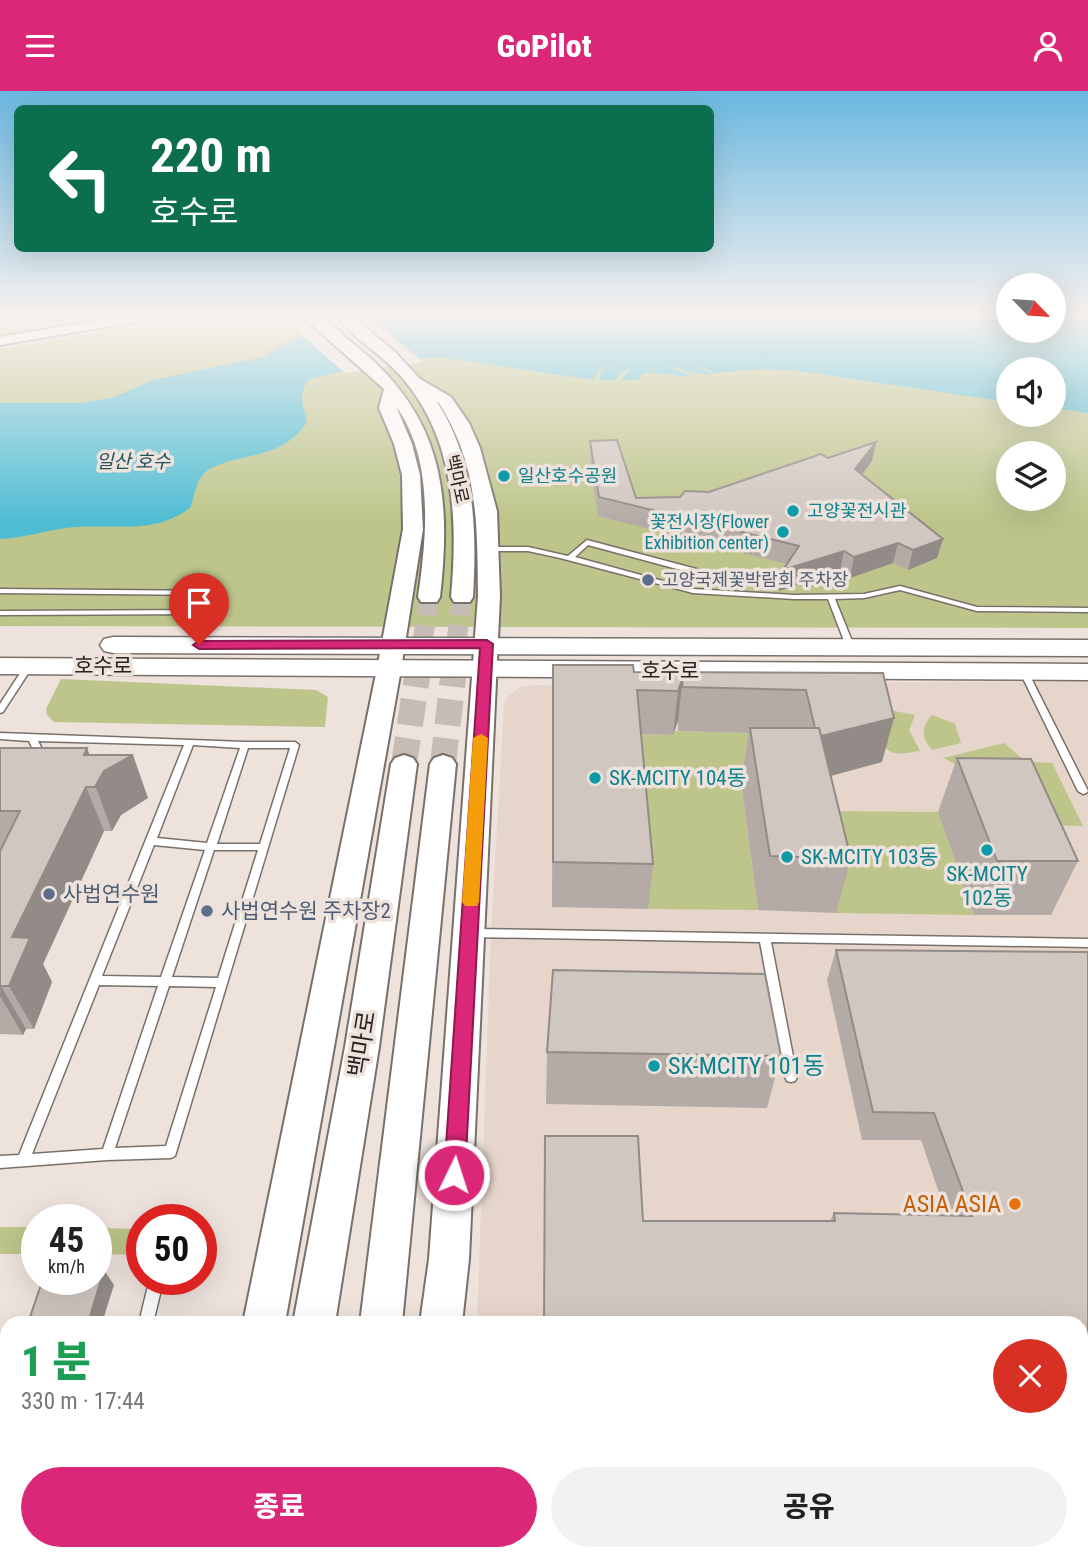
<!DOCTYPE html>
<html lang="ko">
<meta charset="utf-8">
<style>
:root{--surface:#fff;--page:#f2f2f2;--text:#222;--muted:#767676;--accent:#db2777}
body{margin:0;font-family:"Roboto Condensed","Noto Sans KR",sans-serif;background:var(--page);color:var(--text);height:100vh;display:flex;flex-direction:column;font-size:26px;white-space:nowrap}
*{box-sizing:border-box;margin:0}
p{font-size:23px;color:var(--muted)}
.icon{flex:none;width:38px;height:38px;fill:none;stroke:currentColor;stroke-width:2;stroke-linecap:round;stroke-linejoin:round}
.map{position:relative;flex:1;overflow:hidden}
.sheet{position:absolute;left:0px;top:1225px;width:1088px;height:245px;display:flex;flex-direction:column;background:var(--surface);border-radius:21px 21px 0 0;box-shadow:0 7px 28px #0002}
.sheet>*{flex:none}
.guide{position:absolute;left:14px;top:14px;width:700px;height:147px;border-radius:10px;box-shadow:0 7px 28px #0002;background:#0b6e4f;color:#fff;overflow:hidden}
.needle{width:46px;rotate:115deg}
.tools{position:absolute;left:996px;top:182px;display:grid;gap:14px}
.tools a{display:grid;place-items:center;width:70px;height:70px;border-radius:50%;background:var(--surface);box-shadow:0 7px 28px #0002;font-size:35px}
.speed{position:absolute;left:21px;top:1113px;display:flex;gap:14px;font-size:35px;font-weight:700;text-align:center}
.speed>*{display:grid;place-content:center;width:91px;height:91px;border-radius:50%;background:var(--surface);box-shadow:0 7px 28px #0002;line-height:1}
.speed small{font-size:18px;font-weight:400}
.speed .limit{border:10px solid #d22;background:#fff;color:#111}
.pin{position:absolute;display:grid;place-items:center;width:60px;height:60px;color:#fff;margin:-72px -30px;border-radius:50% 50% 50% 0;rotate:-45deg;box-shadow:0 0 7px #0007}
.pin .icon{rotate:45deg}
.me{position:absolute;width:77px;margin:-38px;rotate:4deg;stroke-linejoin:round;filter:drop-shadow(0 0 5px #0008)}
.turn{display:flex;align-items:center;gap:24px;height:147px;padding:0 21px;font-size:32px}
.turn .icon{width:91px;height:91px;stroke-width:2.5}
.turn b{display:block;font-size:49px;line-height:60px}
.round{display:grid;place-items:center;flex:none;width:74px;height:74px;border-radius:37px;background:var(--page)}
.summary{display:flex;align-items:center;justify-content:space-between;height:119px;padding:0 21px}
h1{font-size:42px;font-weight:800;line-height:52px;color:#1e9e55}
.primary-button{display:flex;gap:14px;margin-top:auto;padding:14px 21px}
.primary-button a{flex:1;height:80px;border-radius:42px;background:var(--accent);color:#fff;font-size:28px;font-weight:800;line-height:80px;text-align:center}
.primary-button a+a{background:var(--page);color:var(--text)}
header{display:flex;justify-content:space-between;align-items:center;height:91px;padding:0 21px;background:var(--accent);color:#fff;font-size:32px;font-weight:800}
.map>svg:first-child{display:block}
.built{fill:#e6d5ca}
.green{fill:#bdc58a;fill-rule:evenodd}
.water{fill:#4ebdd3}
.pier{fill:#ede2dc}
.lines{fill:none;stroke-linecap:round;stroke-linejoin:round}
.secondary-tunnel-far1{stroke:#c5bcb6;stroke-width:20;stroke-dasharray:20 10;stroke-linecap:butt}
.secondary-tunnel{stroke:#c5bcb6;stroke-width:26;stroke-dasharray:26 13;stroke-linecap:butt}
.service-casing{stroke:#79706a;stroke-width:3}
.tertiary-casing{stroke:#79706a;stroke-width:4}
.secondary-casing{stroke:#79706a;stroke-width:4}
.primary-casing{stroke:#79706a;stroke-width:3}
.service{fill:#fff;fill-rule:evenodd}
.tertiary{fill:#fff;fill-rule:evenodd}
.secondary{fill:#fff;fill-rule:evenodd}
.primary{fill:#fff;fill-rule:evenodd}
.wall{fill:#b4aba6}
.shaded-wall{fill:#928b87}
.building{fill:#d1c7c1;stroke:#928b87;stroke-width:2}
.route{fill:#db2777;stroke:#8e194d;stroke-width:2}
.slow{fill:#f59e0b}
.culture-dot{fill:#0f9aa8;stroke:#ede2dc;stroke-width:2.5}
.service-dot{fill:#5c6f8a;stroke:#ede2dc;stroke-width:2.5}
.food-dot{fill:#e8710a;stroke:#ede2dc;stroke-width:2.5}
.labels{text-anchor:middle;stroke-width:7;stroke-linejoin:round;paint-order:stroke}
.far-culture-label{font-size:18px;fill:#0d838f;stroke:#ede2dc;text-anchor:start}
.far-street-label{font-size:18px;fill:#262320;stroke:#ede2dc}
.far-service-label{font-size:18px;fill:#4e5e75;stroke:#ede2dc;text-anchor:start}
.far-water-label{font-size:19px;font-style:italic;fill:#22525c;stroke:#ede2dc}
.street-label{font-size:21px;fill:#262320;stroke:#ede2dc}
.culture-label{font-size:21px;fill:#0d838f;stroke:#ede2dc;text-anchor:start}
.service-label{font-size:21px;fill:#4e5e75;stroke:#ede2dc;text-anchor:start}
.near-street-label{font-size:24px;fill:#262320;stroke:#ede2dc}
.near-culture-label{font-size:24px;fill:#0d838f;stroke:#ede2dc;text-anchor:start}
.near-food-label{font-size:24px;fill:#c56008;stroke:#ede2dc;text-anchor:end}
</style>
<header><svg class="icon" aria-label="menu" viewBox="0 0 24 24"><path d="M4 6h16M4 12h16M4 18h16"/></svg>GoPilot<svg class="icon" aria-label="person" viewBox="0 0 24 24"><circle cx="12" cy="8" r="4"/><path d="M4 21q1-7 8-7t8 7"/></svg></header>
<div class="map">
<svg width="1088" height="1470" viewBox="0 0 1088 1470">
<rect width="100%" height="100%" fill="#ede2dc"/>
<polygon class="built" points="1088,590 1088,1470 467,1470 467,1463 1082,1463 1082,1232 477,1232 491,843 504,614 508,605 520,596 535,594"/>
<g class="green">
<polygon points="0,225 116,225 0,245"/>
<path d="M186,225H1008V240H1054V225H1088V537L0,535V258ZM1008,278H1054V324H1008ZM1008,362H1054V408H1008Z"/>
<polygon points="61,588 316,599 328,606 325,636 54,631 47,624 46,618"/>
<path d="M884,618L915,624L909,639L920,660C876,669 884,653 884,618Z"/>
<path d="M932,624L955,633L961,652L932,659C921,647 921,636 932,624Z"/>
<polygon points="674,640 797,643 741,691 758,819 648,818 634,643 673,644"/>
<polygon points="1004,652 1026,671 968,679 943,667"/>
<polygon points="1031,671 1052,672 1083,735 1047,734"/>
<polygon points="812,720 938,721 974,824 836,822"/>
<rect x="0" y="1136" width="37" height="27"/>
<polygon points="96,1137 142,1138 142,1164 96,1163"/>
</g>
<path class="water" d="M352,225H1008V240H1054V225H1088V322L1054,317V278H1008V311L806,281L766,278L715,282L686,269L712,283C694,285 684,278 667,275L690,285C673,287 660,279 642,283L638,289H621L631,277L621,282L616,289H599L601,280L617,271L600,278L593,289L440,266L379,272L310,288C297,302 303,315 307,331C282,369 246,360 209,378C195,388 196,402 190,417C153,444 117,433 75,436C50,438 25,447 0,448V312H79L112,307L153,289L263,266L313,235Z"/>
<polygon class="pier" points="338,225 367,225 423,271 345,282 297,240 312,232"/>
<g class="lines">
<g class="secondary-tunnel-far1">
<polyline points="422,554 429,506"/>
<polyline points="456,554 462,506"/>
</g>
<g class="secondary-tunnel">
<polyline points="404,673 422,553"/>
<polyline points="443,673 457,553"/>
</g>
<g class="service-casing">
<g id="service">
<path d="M587,449L700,479V483L688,496L693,498L794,504L864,503L900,495L977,516L1088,517V521L977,520L900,499L864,507L835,508L854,555L850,557L846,555L828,508H794L693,502L560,467L528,460H488L484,458L488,456H528L568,465ZM588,454L692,482L681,495L575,466Z"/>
<polygon points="0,498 218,500 222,502 203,554 199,556 195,554 206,523 0,524 0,520 208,519 213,504 0,502"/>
<polygon points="26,573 29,573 33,575 3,621 0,622 0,613"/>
<polygon points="1021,579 1024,579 1028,581 1088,700 1086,702 1083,703 1078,700 1020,581"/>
<path d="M0,642L245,651H295L299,654L175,1065L171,1067L107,1069L0,1077V1065L19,1064L184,654L38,650L41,656L32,668L29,669L25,666L32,656L29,650L0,648ZM193,654L240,657L207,752L157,747ZM248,657H290L260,753H217ZM154,754L205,759L161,886L102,885ZM214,759H258L218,887L172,886ZM99,894L158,895L103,1058L32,1063ZM169,895L216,896L166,1055L115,1057Z"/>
<polygon points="473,838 1088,848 1088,856 771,851 797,986 795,990 791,991 787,990 785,986 760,851 473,846 469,845 468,842 469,839"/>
<polygon points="154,1192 159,1194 161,1199 153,1232 139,1232 147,1199 149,1194"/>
<rect x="0" y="1394" width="7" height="16"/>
<polygon points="78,1463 94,1463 92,1470 76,1470"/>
</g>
</g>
<g class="tertiary-casing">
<polygon id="tertiary" points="125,225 152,225 146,229 0,254 0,246"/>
</g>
<g class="secondary-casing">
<g id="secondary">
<path d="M302,225C306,225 314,224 318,225C331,230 345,247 356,255C442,324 452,402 440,506L437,511H421L418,506C427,444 434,369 396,315L412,353L420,384L423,438L401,578L285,1232H243L377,578L403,438L402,384L394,353L379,317L384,298Z"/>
<path d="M336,225H352L395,261L420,288L451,306L469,332L480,357L497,420L500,505L469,1168L462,1232H420L429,1168L478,505C477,434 479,375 439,312L437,311C475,369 477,439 473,506L470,511H454L451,506C458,427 455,345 399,283C380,262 353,247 336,225Z"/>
<polygon points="404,664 413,667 417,673 379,956 335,1232 293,1232 345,956 391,673 395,667"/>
<polygon points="443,664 452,667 456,673 402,1232 360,1232 430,673 434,667"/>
<polygon points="196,1463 244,1463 243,1470 195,1470"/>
<polygon points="250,1463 298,1463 297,1470 249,1470"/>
<rect x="331" y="1463" width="48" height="7"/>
<polygon points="388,1463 436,1463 435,1470 387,1470"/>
</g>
</g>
<g class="primary-casing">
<g id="primary">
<polygon points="113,546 1088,549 1088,565 113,562 104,560 100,554 104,548"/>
<polygon points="0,567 1088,573 1088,589 0,583"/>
</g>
</g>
<use href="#service" class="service"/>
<use href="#tertiary" class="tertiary"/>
<use href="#secondary" class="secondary"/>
<use href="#primary" class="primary"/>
</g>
<g class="wall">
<polygon points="590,350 636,407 680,406 709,401 828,367 876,351 872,370 861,384 943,448 937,467 908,479 893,472 850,487 840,480 779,500 787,473 598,425 590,369"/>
<polygon points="553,574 634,581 883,582 882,671 831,685 851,768 836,822 758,819 741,690 749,642 678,640 678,630 673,644 641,643 653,773 648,818 552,816"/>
<polygon points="0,657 87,657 89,664 148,707 121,724 112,740 104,740 43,873 52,891 34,938 26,938 23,944 0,943"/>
<polygon points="957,667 1078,770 1051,824 974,824 938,721"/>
<polygon points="836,859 1088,861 1088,1470 785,1470 785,1463 1082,1463 1082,1232 544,1232 643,1130 830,1130 834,1122 947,1125 921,1049 862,1049 827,889"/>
<polygon points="547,961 781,965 767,1017 546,1013"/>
<polygon points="7,1296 7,1339 0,1333 0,1317"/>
</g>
<g class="shaded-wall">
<polygon points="876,351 872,370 851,398 855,378"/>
<polygon points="943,448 937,467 908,479 913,459"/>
<polygon points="898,452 893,472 850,487 854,466"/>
<polygon points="844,460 840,480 779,500 783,479"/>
<polygon points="683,586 678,630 673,644 678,600"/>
<polygon points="894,627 882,671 807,691 817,646"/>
<polygon points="87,657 99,689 104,680 133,664 148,707 121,724 112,740 84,664"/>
<polygon points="86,696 104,740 43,873 52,891 34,938 9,895 12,846"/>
<polygon points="1,895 26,938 23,944 0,905"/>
<polygon points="104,1179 114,1194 102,1232 88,1232"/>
<polygon points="12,1463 34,1463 32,1470 10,1470"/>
</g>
<g class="building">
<polygon points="617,349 636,407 680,406 685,400 709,401 821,363 828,367 876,351 855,378 943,448 913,459 898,452 854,466 844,460 783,479 799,455 599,406 590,350"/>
<polygon points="553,574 633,574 634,581 883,582 894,627 821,645 819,637 815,637 806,599 682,596 683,586 678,600 637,599 653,773 553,771"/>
<polygon points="750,637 819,637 851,768 770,765"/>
<polygon points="0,657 87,657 84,664 133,664 104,680 95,696 86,696 12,846 30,847 9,895 1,895 0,897 0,760 20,720 0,720"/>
<polygon points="957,667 1031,668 1078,770 997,770"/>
<polygon points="836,859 1088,861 1088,1470 799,1470 798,1463 1082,1463 1082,1232 708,1232 668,1231 668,1232 544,1232 545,1045 638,1045 643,1130 835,1130 834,1122 972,1125 934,1022 873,1021"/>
<polygon points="553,879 765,883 781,965 547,961"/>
<polygon points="96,1179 104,1179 88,1232 28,1232 43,1188 96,1188"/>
<polygon points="7,1296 7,1329 0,1329 0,1317"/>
<polygon points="0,1433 7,1434 7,1463 12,1463 10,1470 0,1470"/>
<polygon points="528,1463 605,1463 605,1465 698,1469 698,1470 527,1470"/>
</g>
<linearGradient id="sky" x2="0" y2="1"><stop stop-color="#6ab8e0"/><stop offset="0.52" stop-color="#f7f2ef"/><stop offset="1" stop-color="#f7f2ef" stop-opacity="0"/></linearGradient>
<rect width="1088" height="431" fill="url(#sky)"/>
<polygon class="route" points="487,549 493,553 465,1084 462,1091 454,1093 447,1091 444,1084 480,557 199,558 193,554 199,550"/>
<polygon class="slow" points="481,643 488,647 479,811 477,815 465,815 462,811 473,647"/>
<g class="culture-dot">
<circle cx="504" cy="385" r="7"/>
<circle cx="793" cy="420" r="7"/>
<circle cx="783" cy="441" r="7"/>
<circle cx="595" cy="687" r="7"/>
<circle cx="987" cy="759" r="7"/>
<circle cx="787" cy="766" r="7"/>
<circle cx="654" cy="975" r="7"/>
</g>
<g class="service-dot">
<circle cx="648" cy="489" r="7"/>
<circle cx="49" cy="803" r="7"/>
<circle cx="207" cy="820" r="7"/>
</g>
<circle class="food-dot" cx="1015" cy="1113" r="7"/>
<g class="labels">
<g class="far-culture-label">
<text x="518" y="391">일산호수공원</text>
<text x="807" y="426">고양꽃전시관</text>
<text x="769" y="437" text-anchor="end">꽃전시장(Flower<tspan x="769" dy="21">Exhibition center)</tspan></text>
</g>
<g class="far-street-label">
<text transform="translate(457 388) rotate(77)" y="6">백마로</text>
</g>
<g class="far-service-label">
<text x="662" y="495">고양국제꽃박람회 주차장</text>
</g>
<g class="far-water-label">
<text x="133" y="377">일산 호수</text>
</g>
<g class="street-label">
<text x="103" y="582">호수로</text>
<text x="670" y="587">호수로</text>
</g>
<g class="culture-label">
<text x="609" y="694">SK-MCITY 104동</text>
<text x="801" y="773">SK-MCITY 103동</text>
<text x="987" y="790" text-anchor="middle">SK-MCITY<tspan x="987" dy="24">102동</tspan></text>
</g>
<g class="service-label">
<text x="63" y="810">사법연수원</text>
<text x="221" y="827">사법연수원 주차장2</text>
</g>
<g class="near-street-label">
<text transform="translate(362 953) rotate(-81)" y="8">백마로</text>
</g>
<g class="near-culture-label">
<text x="668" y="983">SK-MCITY 101동</text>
</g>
<g class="near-food-label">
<text x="1001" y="1121">ASIA ASIA</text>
</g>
</g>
</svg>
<div class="tools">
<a><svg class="needle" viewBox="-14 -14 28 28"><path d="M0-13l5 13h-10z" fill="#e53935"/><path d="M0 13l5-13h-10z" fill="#767676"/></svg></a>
<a><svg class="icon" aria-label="sound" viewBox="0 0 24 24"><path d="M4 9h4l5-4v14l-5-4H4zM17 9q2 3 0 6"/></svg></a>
<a><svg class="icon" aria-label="layers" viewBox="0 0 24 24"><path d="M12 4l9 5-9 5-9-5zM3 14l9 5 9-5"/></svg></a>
</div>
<div class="speed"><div>45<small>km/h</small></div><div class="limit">50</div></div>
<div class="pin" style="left:199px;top:554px;background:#d93025"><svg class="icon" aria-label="arrive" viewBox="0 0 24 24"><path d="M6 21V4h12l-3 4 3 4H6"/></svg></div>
<svg class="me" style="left:454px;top:1084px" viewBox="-20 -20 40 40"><circle r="17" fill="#db2777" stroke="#fff" stroke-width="3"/><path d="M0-11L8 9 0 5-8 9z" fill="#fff"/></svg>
<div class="guide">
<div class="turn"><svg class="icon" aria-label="left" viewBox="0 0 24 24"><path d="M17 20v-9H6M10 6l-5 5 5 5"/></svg><div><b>220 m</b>호수로</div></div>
</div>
<section class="sheet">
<div class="summary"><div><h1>1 분</h1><p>330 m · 17:44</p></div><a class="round" style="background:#d93025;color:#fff"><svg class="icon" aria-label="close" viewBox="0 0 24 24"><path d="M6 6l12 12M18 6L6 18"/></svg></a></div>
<div class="primary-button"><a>종료</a><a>공유</a></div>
</section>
</div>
